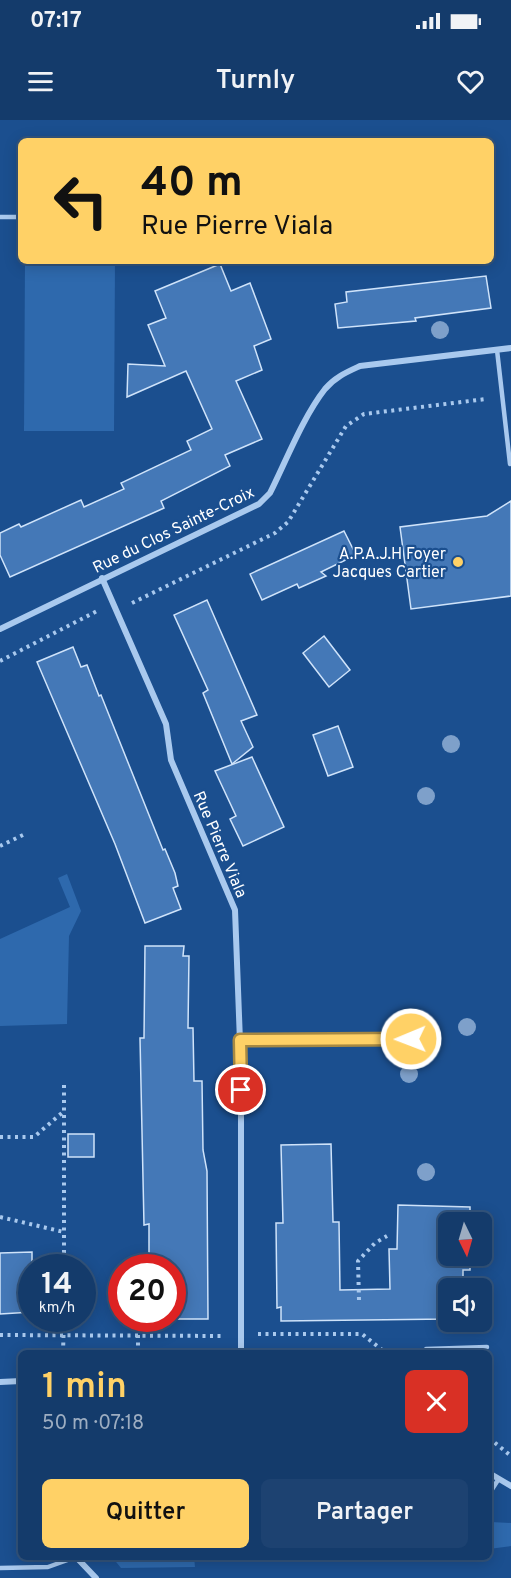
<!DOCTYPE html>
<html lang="fr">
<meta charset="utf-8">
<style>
:root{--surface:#143b6b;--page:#1d4271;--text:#f1f3f6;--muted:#9dadc1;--line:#33557e;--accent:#ffd166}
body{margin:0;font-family:Overpass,sans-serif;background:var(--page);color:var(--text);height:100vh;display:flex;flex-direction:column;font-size:22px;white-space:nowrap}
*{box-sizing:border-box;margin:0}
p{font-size:20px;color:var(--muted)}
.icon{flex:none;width:33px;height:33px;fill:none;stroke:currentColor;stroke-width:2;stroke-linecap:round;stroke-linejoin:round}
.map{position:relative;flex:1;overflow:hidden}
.sheet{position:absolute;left:18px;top:1230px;width:474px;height:210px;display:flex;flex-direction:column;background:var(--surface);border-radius:9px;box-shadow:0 3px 15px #0003,0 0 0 2px var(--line)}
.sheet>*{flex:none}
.banner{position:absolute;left:18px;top:18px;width:476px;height:126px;border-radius:9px;box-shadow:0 3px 15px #0003,0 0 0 2px var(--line);background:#ffd166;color:#111;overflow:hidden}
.needle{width:39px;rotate:175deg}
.buttons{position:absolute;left:438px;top:1092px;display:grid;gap:12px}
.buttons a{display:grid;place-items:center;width:54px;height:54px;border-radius:9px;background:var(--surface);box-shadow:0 3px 15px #0003,0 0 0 2px var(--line);font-size:30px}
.speed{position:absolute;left:18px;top:1134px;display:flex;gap:12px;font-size:30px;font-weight:700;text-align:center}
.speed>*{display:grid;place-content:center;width:78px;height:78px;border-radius:50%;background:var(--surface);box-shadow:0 3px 15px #0003,0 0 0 2px var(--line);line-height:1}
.speed small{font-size:15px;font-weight:400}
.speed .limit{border:9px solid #d22;background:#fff;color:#111}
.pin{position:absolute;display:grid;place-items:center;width:51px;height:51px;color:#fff;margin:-26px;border:3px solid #fff;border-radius:50%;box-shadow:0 2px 6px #0007}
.me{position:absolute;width:66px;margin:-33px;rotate:269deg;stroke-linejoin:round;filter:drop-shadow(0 0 4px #0008)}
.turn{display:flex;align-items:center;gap:21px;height:126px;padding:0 24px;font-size:27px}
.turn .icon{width:78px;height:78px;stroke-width:2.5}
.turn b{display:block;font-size:42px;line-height:51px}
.round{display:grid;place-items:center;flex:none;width:63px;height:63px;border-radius:9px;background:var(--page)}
.headline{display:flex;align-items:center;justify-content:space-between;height:102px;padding:0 24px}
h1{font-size:36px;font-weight:600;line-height:45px;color:var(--accent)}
.action{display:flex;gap:12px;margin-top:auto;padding:12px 24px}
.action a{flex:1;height:69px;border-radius:9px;background:var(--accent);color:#111;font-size:24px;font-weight:600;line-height:69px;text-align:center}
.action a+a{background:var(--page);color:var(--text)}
.status{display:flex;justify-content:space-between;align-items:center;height:42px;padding:0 30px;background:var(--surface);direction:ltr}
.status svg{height:16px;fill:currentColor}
header{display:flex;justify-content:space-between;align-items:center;height:78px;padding:0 24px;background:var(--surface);font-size:27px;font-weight:600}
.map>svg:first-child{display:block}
.green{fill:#2e69ad}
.building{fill:#4478b7;stroke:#cfe3fa;stroke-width:1.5}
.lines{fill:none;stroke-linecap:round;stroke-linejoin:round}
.path{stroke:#a9c9ee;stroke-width:4;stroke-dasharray:3 4.5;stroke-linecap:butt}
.lane{stroke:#a9c9ee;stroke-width:4.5}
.street{stroke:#a9c9ee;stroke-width:6}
.tree{fill:#7ea0ca}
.route-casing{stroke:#a68842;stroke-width:15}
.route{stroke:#ffd166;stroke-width:10}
.poi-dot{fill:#ffd166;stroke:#1b4f8f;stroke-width:2}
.labels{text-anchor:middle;stroke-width:4.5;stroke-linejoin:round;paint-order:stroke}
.street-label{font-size:16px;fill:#fff;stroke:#1b4f8f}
.poi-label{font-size:16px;fill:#fff;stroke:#1b4f8f;text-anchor:end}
</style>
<div class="status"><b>07:17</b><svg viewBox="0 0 49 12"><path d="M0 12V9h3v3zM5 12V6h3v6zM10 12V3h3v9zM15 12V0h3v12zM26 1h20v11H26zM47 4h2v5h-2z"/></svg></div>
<header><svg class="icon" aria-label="menu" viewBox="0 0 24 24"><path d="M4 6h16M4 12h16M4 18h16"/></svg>Turnly<svg class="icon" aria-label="heart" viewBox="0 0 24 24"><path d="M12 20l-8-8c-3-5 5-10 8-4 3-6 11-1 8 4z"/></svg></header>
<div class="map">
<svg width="511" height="1458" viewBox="0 0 511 1458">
<rect width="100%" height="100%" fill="#1b4f8f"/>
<g class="green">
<polygon points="25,141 115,141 114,311 24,311"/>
<polygon points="67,754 81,791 69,816 67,904 0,906 0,819 70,787 58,758"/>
<polygon points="491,1402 511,1403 511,1426 489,1429"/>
<polygon points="112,1437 194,1437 195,1447 121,1448"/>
</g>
<g class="building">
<polygon points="220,144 231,171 250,163 271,219 254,226 262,250 236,261 262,319 225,335 230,346 161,381 164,388 10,457 0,435 0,413 19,404 21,407 81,380 84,387 124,369 121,363 191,330 187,321 212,309 186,251 127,277 128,244 165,246 148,205 166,198 155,171"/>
<polygon points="486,156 491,188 415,198 416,201 338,208 335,184 347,182 346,172"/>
<polygon points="511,381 511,476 411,489 400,407 487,396"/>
<polygon points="344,411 356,435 321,452 326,456 299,468 297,464 262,480 250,454"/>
<polygon points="207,480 257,595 241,601 253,627 232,644 203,573 208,570 174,495"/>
<polygon points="324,516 350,550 329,567 303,533"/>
<polygon points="73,527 81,547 87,545 99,576 101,575 163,730 165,729 175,753 178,766 173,768 181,789 145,803 115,724 37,542"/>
<polygon points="338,606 353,647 328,656 313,615"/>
<polygon points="252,637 284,707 243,726 230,699 236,696 215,651"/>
<polygon points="145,826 184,826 183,836 189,836 188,908 193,908 194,961 202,961 203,1030 207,1051 208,1199 172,1199 172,1148 149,1148 149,1104 144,1105 140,918 144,918"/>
<rect x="68" y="1014" width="26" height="23"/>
<polygon points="331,1024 333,1102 339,1102 340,1170 390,1169 389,1129 397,1129 398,1085 470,1087 470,1102 448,1102 448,1136 470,1136 470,1150 463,1150 463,1168 448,1168 448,1199 281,1201 281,1187 277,1188 276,1103 283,1103 281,1025"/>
<polygon points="32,1132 32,1192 0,1194 0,1133"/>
</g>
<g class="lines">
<g class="path">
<polyline points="132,483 275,413 288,402 346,306 364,294 486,279"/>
<polyline points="0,541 99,490"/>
<polyline points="0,726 25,714"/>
<polyline points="0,1017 34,1017 63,992"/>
<polyline points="0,1097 64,1112"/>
<polyline points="64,1148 64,961"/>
<polyline points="359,1180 358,1141 375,1123 387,1116"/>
<polyline points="258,1214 362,1214 386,1233"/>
<polyline points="0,1215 224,1216"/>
<polyline points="138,1215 138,1233"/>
<polyline points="63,1233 64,1198"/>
<polyline points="489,1318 511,1336"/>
</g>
<g class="lane">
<polyline points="0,97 21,97"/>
<polyline points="497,230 510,344"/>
<polyline points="240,920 411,919"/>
<polyline points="423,1233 426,1229 487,1227"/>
<polyline points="489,1374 498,1360"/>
<polyline points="0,1448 48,1447 76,1437"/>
</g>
<g class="street">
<polyline points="102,458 166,604 171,640 235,790 241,948 241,1233"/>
<path d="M0,509L259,384L270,373C286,341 303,297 325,269C335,257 347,252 360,246L511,228"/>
<polyline points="0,1262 21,1261"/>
<polyline points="489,1353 511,1366"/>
<polyline points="76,1437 96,1458"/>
</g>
</g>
<g class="tree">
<circle cx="440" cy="210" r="9"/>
<circle cx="451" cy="624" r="9"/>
<circle cx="426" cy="676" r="9"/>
<circle cx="467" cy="907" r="9"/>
<circle cx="409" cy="954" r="9"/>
<circle cx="426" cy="1052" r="9"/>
</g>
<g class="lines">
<g class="route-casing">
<polyline id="route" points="241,970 240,920 411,919"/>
</g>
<use href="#route" class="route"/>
</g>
<circle class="poi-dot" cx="458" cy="442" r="6"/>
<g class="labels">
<g class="street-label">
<text transform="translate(173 409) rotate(-26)" y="6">Rue du Clos Sainte-Croix</text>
<text transform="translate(221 724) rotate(67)" y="6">Rue Pierre Viala</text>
</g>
<g class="poi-label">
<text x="446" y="439">A.P.A.J.H Foyer<tspan x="446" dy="18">Jacques Cartier</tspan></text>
</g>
</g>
</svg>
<div class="buttons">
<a><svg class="needle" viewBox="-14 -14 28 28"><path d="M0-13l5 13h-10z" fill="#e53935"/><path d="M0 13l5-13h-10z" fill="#9dadc1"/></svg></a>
<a><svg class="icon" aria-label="sound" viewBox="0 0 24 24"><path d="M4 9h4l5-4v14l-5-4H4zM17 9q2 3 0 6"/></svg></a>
</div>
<div class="speed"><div>14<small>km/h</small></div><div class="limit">20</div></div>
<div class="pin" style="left:241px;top:970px;background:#d93025"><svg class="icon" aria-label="arrive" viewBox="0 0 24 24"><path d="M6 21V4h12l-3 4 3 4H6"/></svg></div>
<svg class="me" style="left:411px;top:919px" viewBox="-20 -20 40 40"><circle r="17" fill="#ffd166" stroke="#fff" stroke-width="3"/><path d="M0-11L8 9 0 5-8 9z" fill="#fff"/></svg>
<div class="banner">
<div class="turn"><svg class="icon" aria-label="left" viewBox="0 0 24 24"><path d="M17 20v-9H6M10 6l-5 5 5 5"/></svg><div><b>40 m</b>Rue Pierre Viala</div></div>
</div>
<section class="sheet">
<div class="headline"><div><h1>1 min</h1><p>50 m · 07:18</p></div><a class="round" style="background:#d93025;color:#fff"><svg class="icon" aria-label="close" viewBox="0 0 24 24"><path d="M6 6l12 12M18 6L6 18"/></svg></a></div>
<div class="action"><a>Quitter</a><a>Partager</a></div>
</section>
</div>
